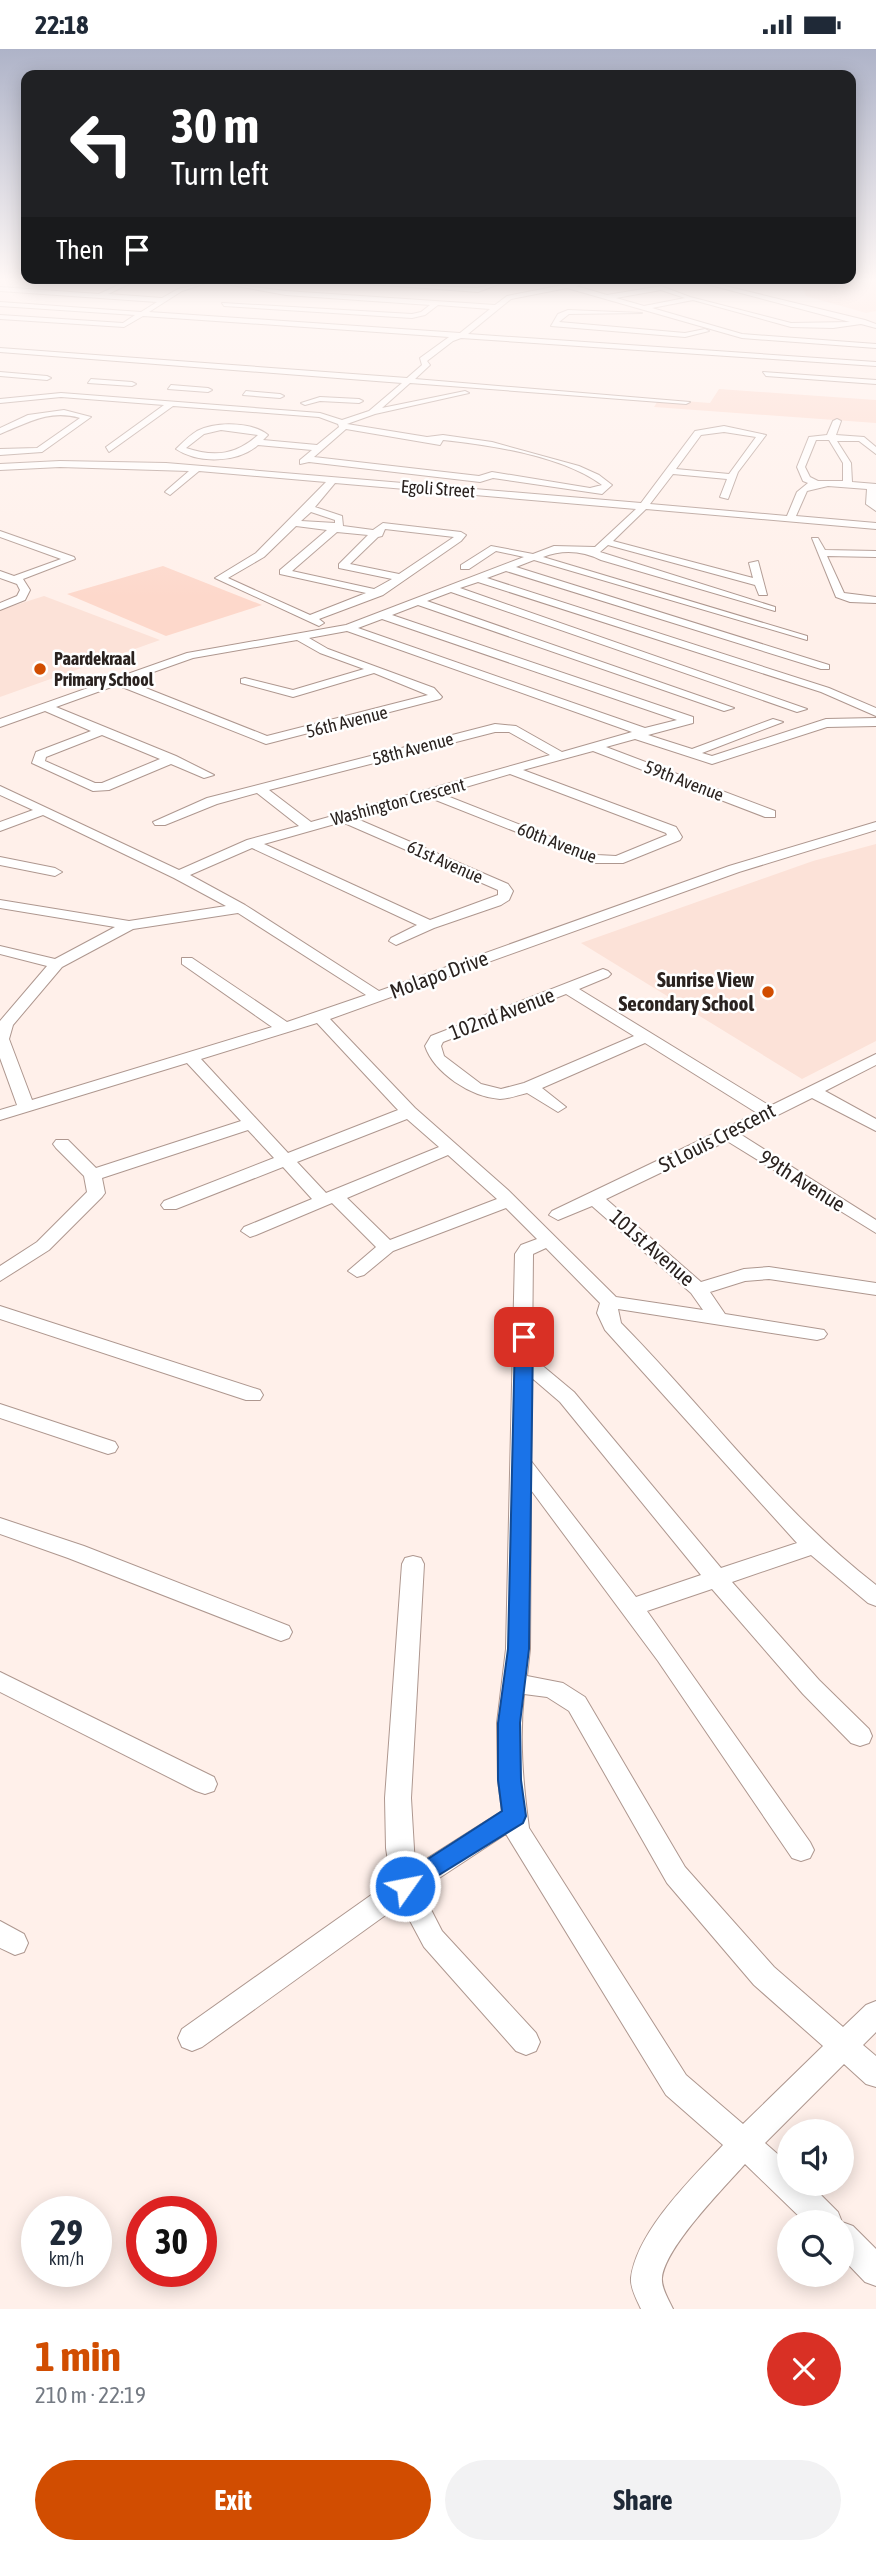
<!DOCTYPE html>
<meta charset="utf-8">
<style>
:root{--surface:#fff;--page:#f2f2f3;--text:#1f2937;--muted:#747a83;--accent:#d14d01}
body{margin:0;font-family:"Asap Condensed",sans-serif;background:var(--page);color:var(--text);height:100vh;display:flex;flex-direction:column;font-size:26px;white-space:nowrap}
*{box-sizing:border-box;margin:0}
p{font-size:23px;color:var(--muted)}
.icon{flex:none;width:38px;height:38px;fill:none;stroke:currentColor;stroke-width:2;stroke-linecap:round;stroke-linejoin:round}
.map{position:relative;height:2260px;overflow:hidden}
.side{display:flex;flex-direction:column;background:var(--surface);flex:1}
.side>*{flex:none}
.hud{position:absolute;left:21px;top:21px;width:835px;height:214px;border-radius:14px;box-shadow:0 4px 18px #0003;background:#202124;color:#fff;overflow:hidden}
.tools{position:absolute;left:777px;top:2070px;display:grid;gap:14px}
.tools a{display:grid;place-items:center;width:77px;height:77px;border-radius:50%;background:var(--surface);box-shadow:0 4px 18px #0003;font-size:35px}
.speed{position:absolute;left:21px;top:2147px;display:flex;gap:14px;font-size:35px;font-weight:700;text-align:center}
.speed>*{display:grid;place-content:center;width:91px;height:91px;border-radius:50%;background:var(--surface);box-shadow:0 4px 18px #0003;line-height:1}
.speed small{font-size:18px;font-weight:400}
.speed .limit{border:10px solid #d22;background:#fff;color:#111}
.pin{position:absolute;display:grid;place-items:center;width:60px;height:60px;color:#fff;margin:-30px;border-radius:14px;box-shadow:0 4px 10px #0006}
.me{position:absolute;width:77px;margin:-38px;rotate:57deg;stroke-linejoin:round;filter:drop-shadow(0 0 5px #0008)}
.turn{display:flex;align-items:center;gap:24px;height:147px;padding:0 35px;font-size:32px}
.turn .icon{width:91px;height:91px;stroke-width:2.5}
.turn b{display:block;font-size:49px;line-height:60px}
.then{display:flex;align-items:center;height:66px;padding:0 35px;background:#0003;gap:14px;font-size:26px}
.round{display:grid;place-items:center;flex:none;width:74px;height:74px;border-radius:37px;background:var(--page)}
.head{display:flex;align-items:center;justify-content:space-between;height:119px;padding:0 35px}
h1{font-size:42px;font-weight:700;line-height:52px;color:var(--accent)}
.cta{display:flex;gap:14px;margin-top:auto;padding:14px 35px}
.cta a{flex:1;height:80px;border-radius:42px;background:var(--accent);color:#fff;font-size:28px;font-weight:700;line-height:80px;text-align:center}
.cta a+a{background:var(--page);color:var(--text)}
.status{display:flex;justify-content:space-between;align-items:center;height:49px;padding:0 35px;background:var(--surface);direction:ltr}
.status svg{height:19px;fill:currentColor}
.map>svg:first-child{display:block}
.built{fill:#fce2d8}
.green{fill:#fdd8cb}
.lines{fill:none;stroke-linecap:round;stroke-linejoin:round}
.street-casing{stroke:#ae978f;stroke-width:2}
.street{fill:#fff;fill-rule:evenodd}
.route{fill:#1a73e8;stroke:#114b97;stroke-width:2}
.poi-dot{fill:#d14d01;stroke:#fff;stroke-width:2.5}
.labels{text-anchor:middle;stroke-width:5;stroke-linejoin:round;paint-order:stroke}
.far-street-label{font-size:18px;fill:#2a221f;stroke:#fff}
.far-poi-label{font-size:18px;font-weight:bold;fill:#2a221f;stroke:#fff;text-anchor:start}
.street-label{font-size:21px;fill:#2a221f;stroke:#fff}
.poi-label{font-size:21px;font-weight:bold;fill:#2a221f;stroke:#fff;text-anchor:end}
</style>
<div class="status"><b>22:18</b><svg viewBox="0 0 49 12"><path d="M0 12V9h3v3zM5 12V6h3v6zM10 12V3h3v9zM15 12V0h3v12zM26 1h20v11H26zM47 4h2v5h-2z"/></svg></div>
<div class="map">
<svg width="876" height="2260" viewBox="0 0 876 2260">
<rect width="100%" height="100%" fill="#fff0ea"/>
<g class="built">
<polygon points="44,547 160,591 0,648 0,561"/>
<polygon points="876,795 876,992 802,1030 581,894 813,812"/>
</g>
<g class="green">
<polygon points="800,233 876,233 876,262 866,264 806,247"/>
<polygon points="719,340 876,351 876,374 654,358 659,350 710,354"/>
<polygon points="163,517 262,556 166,587 67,545"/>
</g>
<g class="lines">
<g class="street-casing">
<g id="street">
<path d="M125,233H133L108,245L162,249L178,240L209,233L182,242L149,263L460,284L490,260L438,256L425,266L412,269L224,257L222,254L412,265L421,263L430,256L286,246L215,233L286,242L495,256L507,247L578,233L581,235L576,237L607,246L661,237L690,248L791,274L850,273L699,233H709L865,271L876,275V279L861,275L833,279L791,278L693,251L652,259L742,285L876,295V299L742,289L567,239L511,250L468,285L876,313V317L461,289L453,292L427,312L430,316L415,330L690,353L686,355L410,334L382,359L465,342L469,344L375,365L347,375L427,388L443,386L492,393L579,417L599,426L612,436L602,445L493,429L480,433L309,413L300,415V411L312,401L258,396C238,414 198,415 176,400C182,394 190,386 197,382C216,372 253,373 268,386L263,391L317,396L339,378L338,375L319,368L173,357L109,403L106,398L164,356L61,348L0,354V350L61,344L320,364L342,371L369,362L402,334L0,303V299L407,329L422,316L420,309L449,288L143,267L124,278L0,270V266L123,274L135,266L0,257V253L141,263L157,253L0,242V238L99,245ZM661,241L685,249L644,257L616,249ZM346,380L440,396L443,391C491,396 563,407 602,436L590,439L492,423L479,427L314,408ZM221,381L258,386C237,405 216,409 186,399L204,385Z"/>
<polygon points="343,233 477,239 504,233 478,243"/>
<polygon points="568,261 642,264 569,265 559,273 685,284 705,280 709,282 685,288 551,277 558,265"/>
<polygon points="0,323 47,327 51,329 47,331 0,327"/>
<polygon points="763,323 876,331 876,335 766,327"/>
<polygon points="91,330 132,333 136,335 132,337 88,334"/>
<polygon points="171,336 208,339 212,341 208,343 168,340"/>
<polygon points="246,342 280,345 284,347 280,349 243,346"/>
<polygon points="320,348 359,350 363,352 359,354 320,352 305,356 301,354"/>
<path d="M64,361L91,368L42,403L0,406V400L37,399L80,369C49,360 28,374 0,385V379L28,366Z"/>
<path d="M837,370L841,372L836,386L864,388L876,398V405L859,392H837L851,414L852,433L876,435V462L866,455L867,440L828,437L807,442L796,467L876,474V480L646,460L613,492L753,529L749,514L758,512L767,546H759L755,536L608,496L600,503L775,558V562L601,511C583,502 563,500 543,508L807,587V591L534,511L516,518L829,616V620H821L506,522L487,529L829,639L876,659V667L821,643L478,533L460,539L807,660L797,663L451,543L427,552L734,659L724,662L418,556L392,566L693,668V674L648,686L692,700L773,670L783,673L702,704L712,707L826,670L876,669V677L827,678L712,715L635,690L606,698L775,762V768H765L593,702L523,721L676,778L682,788L680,791L623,814H595L428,748L355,769L508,835L513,842L509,851L501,856L434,879L396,896L389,892L391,889L417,876L252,799L190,826L245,856L379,942L729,817L876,773V781L739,823L330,970L415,1059L508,1141L616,1248L703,1261L691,1244L592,1157L558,1171L549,1166L552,1162L757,1064L645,994L542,1039L566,1058L558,1063L527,1044C519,1046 508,1050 500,1050C471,1048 434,1024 425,997L431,987L603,920L608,922L611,925L608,928L579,940L770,1057L876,1005V1016L825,1042L876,1070V1082L812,1049L740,1085L876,1171V1184L727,1092L606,1150L701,1233L744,1220L769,1218L876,1234V1246L769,1230L745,1232L710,1243L725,1265L824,1281L827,1285L824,1289L817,1291L618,1260L621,1274C707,1361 779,1461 876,1536V1557L868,1554L811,1506L732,1533L819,1631L869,1680L872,1687L869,1694L860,1697L851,1694L803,1645L712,1540L647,1562L810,1793L814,1801L810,1809L801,1812L792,1809L658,1612L531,1441L530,1600L527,1627L563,1634L585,1648L685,1818L774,1918L843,1978L866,1956L876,1952V1983L863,1996L876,2007V2038L866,2035L844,2015L765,2094L789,2115V2135H810L838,2163L842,2173L853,2177L876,2200V2237L865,2233L842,2209V2174H806L745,2115C724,2139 665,2198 662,2229C661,2239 669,2251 673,2260H641C637,2251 630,2239 631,2229C637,2182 692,2129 723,2096L666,2046L506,1785L421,1841L442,1882L536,1984L540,1993L536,2002L526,2006L516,2002L424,1898L401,1855L202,1998L192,2002L182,1998L178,1989L182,1980L391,1832L386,1799L385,1749L402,1515L405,1509L413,1507L421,1509L424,1515L411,1749L415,1817L502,1762L498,1731L497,1674L506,1600L515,1205L521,1196L537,1190L506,1159L393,1202L364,1226L357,1228L348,1222L376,1198L332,1154L256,1186L250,1188L241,1182L244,1178L312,1150L283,1118L176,1160H164L161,1156L164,1152L274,1109L248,1081L102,1129L105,1144L102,1148L49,1201L0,1232V1217L37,1193L87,1143L84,1127L56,1099L53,1095L56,1091H68L96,1119L241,1072L187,1014L0,1071V1061L17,1056L0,1009V972L47,917L0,905V897L55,910L115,878L0,859V851L129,872L226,857L174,829L43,766L0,782V773L33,761L0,746V737L179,821L247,791L299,777L257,744L217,755L165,776H155L153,773L207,749L495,675L516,677L562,703L632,683L347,582L309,589L328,600L434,639L442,648L440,650L266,695L117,636L56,658L176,707L214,726L204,729L171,715L109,741L93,742L32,714L36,703L91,682L45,662L0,678V670L187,604L346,576L524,508L496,502L469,520H461V516L491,497L533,505L554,497L595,498L636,460L335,434L315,458L342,467L343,477L373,481L383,474L461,483L466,486L461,492L383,546L319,570L324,574L319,577L215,529L256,504L326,433L199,422L170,446L165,443L167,441L189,422L60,418L0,421V415L60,412L166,414L641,454L695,382L724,377L766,386L738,423L728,450L720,448L727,430L673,425L650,455L787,467L797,443L808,434L803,432L797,418L809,388L827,386L833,372ZM724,383L756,388L729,425L676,420L701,386ZM816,391H829L843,414V432H818L810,428L805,418ZM311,463L335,471V474L301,472ZM296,477L327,481L280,521V525L366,544L310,566L228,529L264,508ZM385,480L454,488L399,525L350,515L378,488L382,487ZM337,483L368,486L339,515V519L392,530L374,540L292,522ZM382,570L677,671L645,679L358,579ZM297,591L320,604L364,620L293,641L245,629L241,630V634L293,648L374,624L428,646L267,687L128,632L193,609ZM495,683H509L550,706L311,773L269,741ZM102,686L160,710L102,734H95L45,712L46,708ZM510,725L666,784L667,786L616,807L597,806L442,745ZM342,773L498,841V846L430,871L264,795ZM238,864L366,946L287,973L192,909H182V915L272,978L32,1051L9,990L13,976L62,918L133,880ZM566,945L634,987L524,1034L501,1040L481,1035L444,1007L441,997L443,993ZM317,974L398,1061L288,1104L201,1010ZM407,1070L439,1098L326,1144L297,1113ZM448,1106L497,1150L390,1191L347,1149ZM546,1199L600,1254L597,1264L605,1281L797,1494L721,1519L574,1343L532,1308L533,1205ZM532,1329L560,1353L701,1526L636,1548L531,1412ZM524,1645L547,1648L569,1662L667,1834L754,1936L823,1997L743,2075L686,2026L529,1779C523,1734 519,1691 524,1645Z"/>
<polygon points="0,482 74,508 75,510 23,530 30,541 25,551 0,561 0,554 17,547 20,541 17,535 0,529 0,522 14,527 61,510 0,488"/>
<polygon points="812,489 818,489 825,501 876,502 876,508 827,507 844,544 876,548 876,554 850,553 836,548"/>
<polygon points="0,808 55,819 62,823 55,827 0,816"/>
<polygon points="0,1257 260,1341 263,1346 260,1351 246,1351 0,1270"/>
<polygon points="0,1355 115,1393 118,1398 115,1403 108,1405 0,1369"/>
<polygon points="0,1469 84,1497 289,1577 292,1583 289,1589 281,1592 273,1589 68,1509 0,1485"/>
<polygon points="0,1623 214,1728 217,1735 214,1742 205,1745 196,1742 0,1643"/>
<polygon points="0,1872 24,1885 28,1894 24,1903 15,1906 0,1899"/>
</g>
</g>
<use href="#street" class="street"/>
</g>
<linearGradient id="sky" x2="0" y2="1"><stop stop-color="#aeb3c8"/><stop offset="0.42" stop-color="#fff8f6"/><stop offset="1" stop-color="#fff8f6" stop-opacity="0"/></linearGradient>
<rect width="876" height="549" fill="url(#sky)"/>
<polygon class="route" points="524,1282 533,1288 529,1600 520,1674 521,1731 526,1767 523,1774 405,1847 397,1844 394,1837 397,1830 502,1762 498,1731 498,1674 508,1600 515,1288"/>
<g class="poi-dot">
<circle cx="40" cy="620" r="7"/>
<circle cx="768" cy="943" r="7"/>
</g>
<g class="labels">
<g class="far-street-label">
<text transform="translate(438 440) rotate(4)" y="6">Egoli Street</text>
<text transform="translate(347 673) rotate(-14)" y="6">56th Avenue</text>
<text transform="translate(413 700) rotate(-15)" y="6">58th Avenue</text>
<text transform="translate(684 732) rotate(21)" y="6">59th Avenue</text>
<text transform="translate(398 753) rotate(-15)" y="6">Washington Crescent</text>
<text transform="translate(557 794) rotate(21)" y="6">60th Avenue</text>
<text transform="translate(445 813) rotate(24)" y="6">61st Avenue</text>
</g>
<g class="far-poi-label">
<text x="54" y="616">Paardekraal<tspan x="54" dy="21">Primary School</tspan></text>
</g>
<g class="street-label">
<text transform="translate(439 926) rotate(-20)" y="7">Molapo Drive</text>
<text transform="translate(502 965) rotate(-21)" y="7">102nd Avenue</text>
<text transform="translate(717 1089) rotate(-27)" y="7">St Louis Crescent</text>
<text transform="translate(802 1132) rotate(32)" y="7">99th Avenue</text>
<text transform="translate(652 1199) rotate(41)" y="7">101st Avenue</text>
</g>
<g class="poi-label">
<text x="754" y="938">Sunrise View<tspan x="754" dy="24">Secondary School</tspan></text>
</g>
</g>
</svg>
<div class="tools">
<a><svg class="icon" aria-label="sound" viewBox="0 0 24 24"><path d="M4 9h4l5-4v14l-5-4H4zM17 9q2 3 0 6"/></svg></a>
<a><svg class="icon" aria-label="search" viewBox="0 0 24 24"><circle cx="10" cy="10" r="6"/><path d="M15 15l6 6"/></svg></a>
</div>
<div class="speed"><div>29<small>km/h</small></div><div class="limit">30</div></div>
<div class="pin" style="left:524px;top:1288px;background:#d93025"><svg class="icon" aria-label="arrive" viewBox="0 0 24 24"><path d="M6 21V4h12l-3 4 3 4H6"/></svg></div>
<svg class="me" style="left:405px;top:1837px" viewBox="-20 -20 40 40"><circle r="17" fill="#1a73e8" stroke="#fff" stroke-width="3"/><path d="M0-11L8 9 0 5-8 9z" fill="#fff"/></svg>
<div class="hud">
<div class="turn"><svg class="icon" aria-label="left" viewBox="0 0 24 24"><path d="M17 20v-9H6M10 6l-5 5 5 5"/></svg><div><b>30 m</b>Turn left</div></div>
<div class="then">Then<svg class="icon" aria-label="arrive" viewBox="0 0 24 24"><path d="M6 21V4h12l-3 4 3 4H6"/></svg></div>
</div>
</div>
<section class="side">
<div class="head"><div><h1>1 min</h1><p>210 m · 22:19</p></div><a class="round" style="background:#d93025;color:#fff"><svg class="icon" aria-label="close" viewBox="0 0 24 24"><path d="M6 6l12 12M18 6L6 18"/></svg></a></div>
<div class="cta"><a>Exit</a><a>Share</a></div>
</section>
